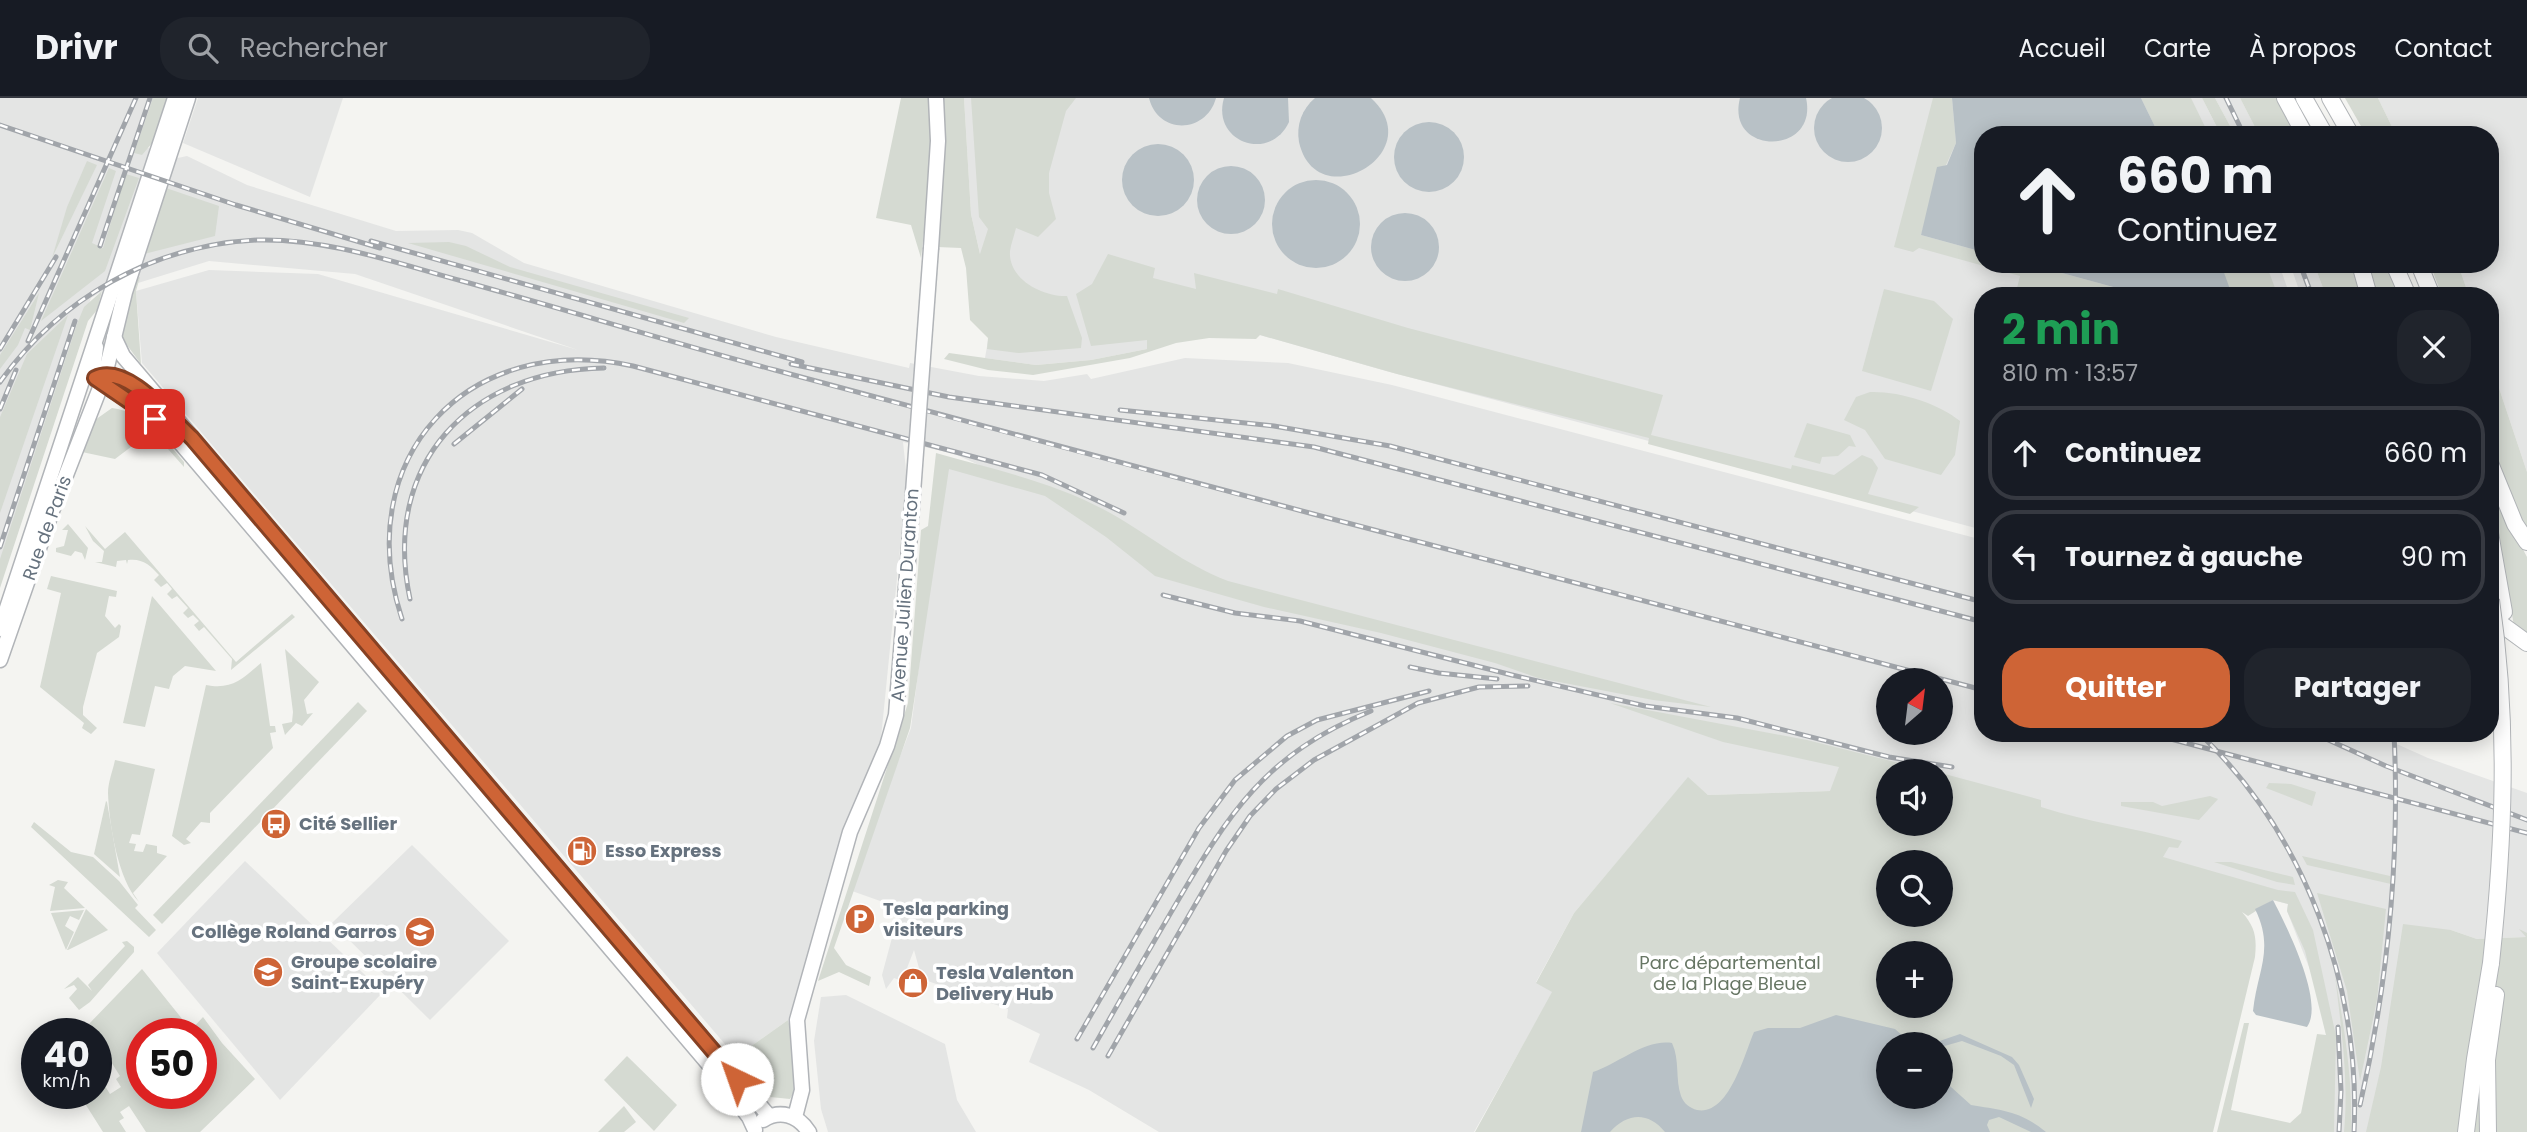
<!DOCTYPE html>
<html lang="fr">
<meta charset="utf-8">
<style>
:root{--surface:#171b24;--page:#20242c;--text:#f1f3f6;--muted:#9ea1a6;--line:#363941;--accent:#ce6436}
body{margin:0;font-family:Poppins,sans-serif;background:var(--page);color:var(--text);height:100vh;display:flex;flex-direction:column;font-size:26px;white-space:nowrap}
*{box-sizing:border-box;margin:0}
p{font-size:23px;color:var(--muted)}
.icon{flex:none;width:38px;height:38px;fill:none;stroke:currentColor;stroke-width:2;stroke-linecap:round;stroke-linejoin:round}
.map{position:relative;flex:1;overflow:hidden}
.drawer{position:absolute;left:1974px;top:189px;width:525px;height:455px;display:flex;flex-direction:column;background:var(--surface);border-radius:28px;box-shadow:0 4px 18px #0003}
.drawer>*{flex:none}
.banner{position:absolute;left:1974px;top:28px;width:525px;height:147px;border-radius:28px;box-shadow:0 4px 18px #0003;background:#171b24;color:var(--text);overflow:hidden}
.needle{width:46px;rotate:28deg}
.fabs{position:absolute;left:1876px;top:570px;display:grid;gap:14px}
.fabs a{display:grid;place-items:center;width:77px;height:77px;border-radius:50%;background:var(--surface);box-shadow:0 4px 18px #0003;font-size:35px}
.speed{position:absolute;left:21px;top:920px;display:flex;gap:14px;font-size:35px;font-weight:700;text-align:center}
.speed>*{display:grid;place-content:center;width:91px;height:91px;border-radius:50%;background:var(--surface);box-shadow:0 4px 18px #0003;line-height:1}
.speed small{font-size:18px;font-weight:400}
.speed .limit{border:10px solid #d22;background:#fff;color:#111}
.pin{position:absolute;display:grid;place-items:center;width:60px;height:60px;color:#fff;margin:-30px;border-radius:14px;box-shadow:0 4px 10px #0006}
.me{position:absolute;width:77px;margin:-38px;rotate:318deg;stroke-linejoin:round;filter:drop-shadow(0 0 5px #0008)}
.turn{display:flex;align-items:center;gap:24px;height:147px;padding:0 28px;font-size:32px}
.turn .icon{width:91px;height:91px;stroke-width:2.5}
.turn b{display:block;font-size:49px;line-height:60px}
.round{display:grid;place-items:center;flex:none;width:74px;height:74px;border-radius:28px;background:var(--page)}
.head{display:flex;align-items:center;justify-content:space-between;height:119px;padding:0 28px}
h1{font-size:42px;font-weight:700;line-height:52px;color:#1e9e55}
.primary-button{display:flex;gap:14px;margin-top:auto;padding:14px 28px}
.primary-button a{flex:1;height:80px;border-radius:28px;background:var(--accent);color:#fff;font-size:28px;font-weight:700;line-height:80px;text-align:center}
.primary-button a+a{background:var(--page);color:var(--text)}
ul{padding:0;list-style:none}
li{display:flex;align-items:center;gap:21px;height:94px;margin:0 14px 10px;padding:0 14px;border:4px solid var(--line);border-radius:28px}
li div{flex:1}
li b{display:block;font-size:26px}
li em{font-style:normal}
header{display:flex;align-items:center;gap:42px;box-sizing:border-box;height:98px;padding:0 35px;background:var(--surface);border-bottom:2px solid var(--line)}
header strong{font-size:33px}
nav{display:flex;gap:38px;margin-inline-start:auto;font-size:24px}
.search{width:490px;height:63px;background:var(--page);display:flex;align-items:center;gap:18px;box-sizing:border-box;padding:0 24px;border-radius:28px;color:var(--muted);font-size:26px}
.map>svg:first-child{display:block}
.built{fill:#e4e5e4;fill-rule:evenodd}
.green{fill:#d5dad2;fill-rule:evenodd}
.water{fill:#b8c1c6}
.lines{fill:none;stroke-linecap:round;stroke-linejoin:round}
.major-casing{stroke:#b1b4b8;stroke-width:17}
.highway-casing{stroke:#b2b5b8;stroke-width:18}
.major{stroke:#fff;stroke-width:14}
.highway{stroke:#fff;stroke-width:16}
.rail-casing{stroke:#a1a5aa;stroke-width:5}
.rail{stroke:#fff;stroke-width:2.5;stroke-dasharray:8;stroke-linecap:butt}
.major-bridge-casing{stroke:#b1b4b8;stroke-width:17;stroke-linecap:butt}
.highway-bridge-casing{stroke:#b2b5b8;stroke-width:18;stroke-linecap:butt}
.major-bridge{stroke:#fff;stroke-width:14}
.highway-bridge{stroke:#fff;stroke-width:16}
.route-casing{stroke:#864123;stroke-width:18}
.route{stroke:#ce6436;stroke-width:12}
.labels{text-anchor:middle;stroke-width:7;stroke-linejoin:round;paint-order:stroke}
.street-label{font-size:18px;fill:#66727e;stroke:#fff}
.poi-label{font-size:18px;font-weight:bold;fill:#66727e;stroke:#fff;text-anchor:start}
.park-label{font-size:18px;fill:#677664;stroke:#fff}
</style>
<header>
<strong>Drivr</strong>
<div class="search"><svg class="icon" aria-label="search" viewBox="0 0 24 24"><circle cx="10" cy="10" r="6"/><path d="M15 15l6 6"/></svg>Rechercher</div>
<nav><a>Accueil</a><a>Carte</a><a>À propos</a><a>Contact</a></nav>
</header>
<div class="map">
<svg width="2527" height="1034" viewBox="0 0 2527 1034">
<rect width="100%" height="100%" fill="#f4f4f1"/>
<g class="built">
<path d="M0,0H161L145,49L178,60L187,58L247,87L396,133L458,132L472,135L524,165L776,239L909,270L910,265L979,278L1044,283L1087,276L1091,281L1185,260L1288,265L1392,287L1983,442V635H2372L2428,660L2527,695V839L2477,841L2451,832L2390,1034H2316L2330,954L2314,882L2287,813L2288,806L1941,719V674H1888L1831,693L1708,697L1688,680L1574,815L1536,884L1553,894L1474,1034H1159L1089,992L1029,964L1040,936L1007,920L1008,911L922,881L914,852L902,883L894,880L886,891L882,877L900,810L852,793L875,723L911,630L945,366L1037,394L955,356L903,344L907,381L880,650L788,922L736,959L142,265L136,193L209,172L318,176L578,252L355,176L209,163L138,185L139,180L112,187L91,200L0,476ZM1888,583H1941V635H1888Z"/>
<polygon points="198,0 343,0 310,99 183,45"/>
<polygon points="964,0 2202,0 2221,37 1983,37 1983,166 2279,166 2290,198 1983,198 1983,432 1386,273 1260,237 1174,240 1147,251 1091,262 1036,267 985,260 990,231 986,182 971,116"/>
<polygon points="2215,0 2240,0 2259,37 2235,37"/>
<polygon points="2378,0 2527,0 2527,374 2490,263 2490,198 2469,198 2458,166 2490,166 2490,37 2396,37"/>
<polygon points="2290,166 2314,166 2326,198 2301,198"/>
<polygon points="412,747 509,843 430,922 332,825"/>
<polygon points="245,763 383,894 280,1002 157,855"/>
<polygon points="846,897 945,946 957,1002 976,1034 828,1034 821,1011 814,943 821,899"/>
</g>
<g class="green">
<polygon points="153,0 167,0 153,44 142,57 134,55"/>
<path d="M901,0H931C936,53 927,107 921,160L911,127L876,120Z"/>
<path d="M942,0H964L971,116L980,156L988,131L979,119L971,0H1076L1066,13L1049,75V95L1056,121L1038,139L1016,130C1014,138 1011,146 1010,153C1008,182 1044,199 1067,198L1082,240L1081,250L1019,255L987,251L988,240L970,222L966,170L961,150L937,149Z"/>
<polygon points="1933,0 1952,0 1956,45 1946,67 1941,69 1921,137 1983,154 1983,166 2029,166 2146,198 2015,198 2020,178 1919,150 1913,154 1894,149"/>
<polygon points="2141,0 2191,0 2209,37 2159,37"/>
<polygon points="2202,0 2215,0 2235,37 2221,37"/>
<polygon points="2240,0 2281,0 2300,37 2259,37"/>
<polygon points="2345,0 2378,0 2396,37 2366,37"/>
<polygon points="87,63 97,67 52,160 67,109"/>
<polygon points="109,70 116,73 92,145 103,150 126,76 139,80 105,173 41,223"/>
<polygon points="163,89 219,108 215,138 144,156"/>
<polygon points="449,144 466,148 510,169 689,220 684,225 408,145"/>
<polygon points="1108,156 1155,170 1153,180 1196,191 1194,175 1277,196 1278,191 1408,230 1663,297 1651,337 1791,371 1792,367 1834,377 1862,357 1872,361 1878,370 1868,396 1919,409 1910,416 1648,346 1649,340 1397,276 1260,237 1256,241 1209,240 1176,245 1130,260 1033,277 988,272 944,261 949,255 1036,267 1091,262 1147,251 1147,242 1091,248 1076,196 1092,186"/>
<polygon points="2221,166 2266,166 2278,198 2231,198"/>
<polygon points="2314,166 2352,166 2360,198 2326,198"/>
<polygon points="2366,166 2385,166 2400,198 2374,198"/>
<polygon points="2430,166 2458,166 2469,198 2442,198"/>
<polygon points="140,179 136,193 141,266 121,239 135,181"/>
<polygon points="1884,191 1934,203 1953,221 1931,293 1862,273"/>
<polygon points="102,193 97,212 88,223 0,490 0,461 77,226 84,209"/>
<polygon points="39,195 30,232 25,230 18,247 0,271 0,257"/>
<polygon points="68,217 0,415 0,319 27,256"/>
<polygon points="2490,263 2527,374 2527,434 2497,370 2490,346"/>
<path d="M1870,294C1899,293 1938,305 1960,323L1955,357L1941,377L1885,361L1865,332L1844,322L1856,299Z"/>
<path d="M112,310C144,314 164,340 184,364V369L152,333L115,361L82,354L95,322Z"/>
<polygon points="1807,325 1850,337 1856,349 1849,348 1838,358 1822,359 1820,366 1794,359"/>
<path d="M936,355C996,372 1058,385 1112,416C1152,439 1184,466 1228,483L1711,609L1653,602L1538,580L1495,565L1381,535L1264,509L1155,478L1106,439L1045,398L949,371L910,630L834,850L846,867L871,879L869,888L839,874L818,883L908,605L921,432L928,428Z"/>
<polygon points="2490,389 2527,459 2527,538 2514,528"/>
<polygon points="68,426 88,450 85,462 82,455 75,453 71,458 56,454 56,450 64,448 68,432 62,432"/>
<path d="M85,428L105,451L125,434L236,564L292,516L295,519L231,572L232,561L204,529L199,533L194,527L199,523L193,517L188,520L183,515L188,510L177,498L172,501L167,496L172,491L167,485L161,489L154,482L159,477C150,467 142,460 128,462L127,466L126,462L117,463L116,469L95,464H102L104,453L93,443Z"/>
<polygon points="51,478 117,493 116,499 109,498 105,518 115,530 119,526 121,528 119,539 97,555 83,609 83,617 97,630 91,636 82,630 84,625 40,589 61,495 47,491"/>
<polygon points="152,498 216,573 185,568 173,578 169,591 155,588 145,629 123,625"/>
<polygon points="285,551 319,584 304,602 307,616 313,615 302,628 296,625 285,637 282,626 292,624 293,614"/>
<path d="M261,565L270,628H275L276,634L270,635L273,650L210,715V725L201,724L186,741L191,745L184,747L172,738L206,587C232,592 242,581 261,565Z"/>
<polygon points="358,604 367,613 162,826 153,817"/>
<path d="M1610,605L1807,642L1935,674H1888V726H1941V675L2041,702V709C2087,724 2135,730 2182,743L2178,750L2169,749L2163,759L2278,792L2295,794L2313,832L2336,938L2334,1034H2217L2244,925H2249L2231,1012L2290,1025L2301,1015L2317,936L2326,937L2305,853L2287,813L2288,806L2273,802L2248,818L2242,814C2255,829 2257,839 2255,859L2213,1034H1475L1552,894L1536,885L1574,815L1688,679L1708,697L1830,693L1839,669L1723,644ZM1888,765H1941V817H1888ZM1888,856H1941V908H1888ZM1888,947H1941V999H1888Z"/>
<path d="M115,662L155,671L140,737L132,736L129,745L136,746L134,753L143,754L146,746L157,748V755L167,758L133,795L139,804C118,782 109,726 108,695C108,684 113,672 115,662Z"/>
<polygon points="2269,685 2291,686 2316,694 2312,708 2266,690"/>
<polygon points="2210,698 2218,701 2199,722 2121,708 2121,704 2153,704 2162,708"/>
<polygon points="106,703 107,704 120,779 94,756"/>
<polygon points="34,724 71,754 93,759 119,783 138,807 135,810 156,832 149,839 31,729"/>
<polygon points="2302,758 2390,778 2391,786 2307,767"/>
<polygon points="2214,764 2231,764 2293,779 2295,787 2277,784"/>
<polygon points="58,782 68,784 64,790 85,810 50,813 55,789 49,787"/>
<polygon points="2317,795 2386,811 2377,902 2360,983 2347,893"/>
<polygon points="86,811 108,832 68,852 67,852"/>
<polygon points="84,812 79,822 70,818 65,828 74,834 66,852 51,815"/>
<polygon points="2403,826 2451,832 2477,841 2526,839 2519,831 2527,835 2527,1034 2366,1034 2381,969"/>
<polygon points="127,843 134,849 134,854 90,904 79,912 69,900 77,891 74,887 64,891 78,879 92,893 88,887 125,848 122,844"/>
<path d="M142,871L191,932L203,919L222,945L255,981L200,1034H146L129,1008L120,1014L124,1020L119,1023L126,1034H103L79,996H96V989L103,985L110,996L121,989L116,981L120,978L88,927ZM142,936H201V996H142Z"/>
<path d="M2335,877C2344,929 2353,981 2351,1034H2344C2349,981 2341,930 2335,877Z"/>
<polygon points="788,922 793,942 794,994 790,1001 770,999 736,959"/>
<polygon points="627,958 677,1007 654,1033 604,982"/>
<polygon points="624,1008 636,1024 624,1034 598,1034"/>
</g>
<g class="water">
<circle cx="1848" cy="30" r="34"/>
<path d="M1149,0H1216C1206,36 1158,37 1149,0Z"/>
<path d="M1224,0H1288L1289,24C1270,65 1211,44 1224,0Z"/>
<path d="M1315,0H1371C1431,55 1316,120 1299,44C1296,27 1302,11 1315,0Z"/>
<path d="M1740,0H1806C1819,58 1725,58 1740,0Z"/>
<polygon points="1952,0 2141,0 2159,37 1983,37 1983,154 1921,137 1937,69 1947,67 1956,45"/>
<circle cx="1429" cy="59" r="35"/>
<circle cx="1158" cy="82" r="36"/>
<circle cx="1231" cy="102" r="34"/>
<circle cx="1316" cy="126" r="44"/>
<circle cx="1405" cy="149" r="34"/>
<polygon points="2029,166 2221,166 2232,197 2146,198"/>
<path d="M2273,802C2286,827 2325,904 2307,929L2256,917L2253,913C2257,873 2275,851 2255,811Z"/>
<path d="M1836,917L1895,931L1913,947H1888V999H1941V980L1971,1007C2001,1012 2021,1013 2046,1034H2031L1999,1019L1989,1022L1987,1027L1990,1034H1665C1648,1013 1627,1015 1610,1034H1581L1593,974C1618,966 1645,941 1672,945C1680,962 1675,981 1681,998C1684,1006 1690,1010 1697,1012C1729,1018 1744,957 1754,934L1768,930H1800Z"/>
<polygon points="1960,936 2012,959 2019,967 2034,1001 2031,1010 2014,967 2001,958 1962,943 1941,949 1928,947"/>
</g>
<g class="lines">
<g class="major-casing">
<g id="major">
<polyline points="931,150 938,43 936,0"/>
<polyline points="114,239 123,258 769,1018"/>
<polyline points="96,249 93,274 97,283 144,312 177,341 711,969 749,1019 755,1032"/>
<path d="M97,278C114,274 134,284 145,295"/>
<path d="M0,531C60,354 116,177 175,0"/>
<polyline points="0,562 52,413 105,277 125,194 188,0"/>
<polyline points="795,1019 802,992 797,922 850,734 887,648 896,617 906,490"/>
<path d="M763,1022C780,1011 798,1017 809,1034"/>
</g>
</g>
<g class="highway-casing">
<g id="highway">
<polyline points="2285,0 2305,37"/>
<polyline points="2304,0 2325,37"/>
<polyline points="2330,0 2351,37"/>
<polyline points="2360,166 2369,198"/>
<polyline points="2394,166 2408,198"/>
<polyline points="2419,166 2432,198"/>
<polyline points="2490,365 2515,426 2527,444"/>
<polyline points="2490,435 2504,514"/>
<polyline points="2490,518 2527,545"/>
<polyline points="2466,1034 2475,961 2491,865"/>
<polyline points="2488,1034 2487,962 2496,897"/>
</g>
</g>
<use href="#major" class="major"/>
<use href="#highway" class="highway"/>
<g class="rail-casing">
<g id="rail">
<polyline points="2226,0 2244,37"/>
<polyline points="0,27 236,107 380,150"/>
<polyline points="371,143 802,264"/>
<polyline points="100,148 150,0"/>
<polyline points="2300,166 2312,198"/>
<polyline points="28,243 136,0"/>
<polyline points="0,251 56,159"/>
<polyline points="791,266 949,299 1314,349 1983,524"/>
<path d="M0,284C60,200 153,147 257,142C327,140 396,165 462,183C567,212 670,244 775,272C1177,382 1580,485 1983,592"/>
<polyline points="0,311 16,272"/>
<polyline points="1120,312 1274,328 1390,348 1983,504"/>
<polyline points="454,346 522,291"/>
<polyline points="0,449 75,223"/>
<polyline points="1163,497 1235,515 1300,523 1512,577 1645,608 1737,620 1889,659 1952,669"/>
<path d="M410,501C381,365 470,272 604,270"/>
<path d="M402,521C349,360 468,232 633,268L1042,377L1124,415"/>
<polyline points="1410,569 1439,575 1497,581"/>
<polyline points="2148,635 2527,735"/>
<path d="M2199,635C2305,736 2361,888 2354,1034"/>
<polyline points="2313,635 2386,668 2527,722"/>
<polyline points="2338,929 2341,993 2339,1034"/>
<polyline points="1077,941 1199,730 1235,682 1287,638 1317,622 1429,593"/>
<path d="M1093,950C1119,904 1146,857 1173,811C1228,716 1265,656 1371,613"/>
<polyline points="1108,958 1226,753 1250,718 1276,691 1314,662 1418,605 1479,589 1528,588"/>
<path d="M2360,1007C2388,885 2400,760 2394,635"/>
</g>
</g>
<use href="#rail" class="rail"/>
<g class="major-bridge-casing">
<polyline id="major-bridge" points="906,490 931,150"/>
</g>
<g class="highway-bridge-casing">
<path id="highway-bridge" d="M2491,865C2504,743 2509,624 2491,502"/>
</g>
<use href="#major-bridge" class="major-bridge"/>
<use href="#highway-bridge" class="highway-bridge"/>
</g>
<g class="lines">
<g class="route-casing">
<path id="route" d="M155,321L95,280C127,264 171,321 192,340L737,981"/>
</g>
<use href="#route" class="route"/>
</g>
<defs>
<g id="bus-disc" transform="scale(1.575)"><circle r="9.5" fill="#ce6436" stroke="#fff"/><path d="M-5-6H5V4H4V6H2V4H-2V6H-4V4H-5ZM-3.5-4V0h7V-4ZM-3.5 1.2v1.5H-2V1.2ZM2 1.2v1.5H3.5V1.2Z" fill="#fff"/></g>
<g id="fuel-disc" transform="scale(1.575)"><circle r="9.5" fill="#ce6436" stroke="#fff"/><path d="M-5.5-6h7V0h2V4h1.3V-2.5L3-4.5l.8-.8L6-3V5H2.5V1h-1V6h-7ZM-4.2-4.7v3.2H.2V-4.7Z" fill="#fff"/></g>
<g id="parking-disc" transform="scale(1.575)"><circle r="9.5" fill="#ce6436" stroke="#fff"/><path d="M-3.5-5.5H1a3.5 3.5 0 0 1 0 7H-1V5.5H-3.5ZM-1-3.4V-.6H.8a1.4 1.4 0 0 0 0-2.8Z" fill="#fff"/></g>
<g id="school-disc" transform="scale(1.575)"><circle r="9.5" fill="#ce6436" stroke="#fff"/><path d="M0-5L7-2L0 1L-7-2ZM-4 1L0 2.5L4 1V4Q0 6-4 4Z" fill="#fff"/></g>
<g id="shop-disc" transform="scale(1.575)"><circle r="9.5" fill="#ce6436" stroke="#fff"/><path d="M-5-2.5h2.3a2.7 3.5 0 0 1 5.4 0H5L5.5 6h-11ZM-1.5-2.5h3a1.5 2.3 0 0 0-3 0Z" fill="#fff"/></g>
</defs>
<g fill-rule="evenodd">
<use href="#bus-disc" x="276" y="726"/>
<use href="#fuel-disc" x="582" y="753"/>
<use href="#parking-disc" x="860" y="821"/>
<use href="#school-disc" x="420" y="834"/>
<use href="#school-disc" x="268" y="874"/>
<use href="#shop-disc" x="913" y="885"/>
</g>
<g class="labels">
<g class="street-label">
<text transform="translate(47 430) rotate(-70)" y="6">Rue de Paris</text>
<text transform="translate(905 497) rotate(-86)" y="6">Avenue Julien Duranton</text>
</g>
<g class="poi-label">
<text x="299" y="732">Cité Sellier</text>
<text x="605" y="759">Esso Express</text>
<text x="883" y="817">Tesla parking<tspan x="883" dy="21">visiteurs</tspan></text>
<text x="397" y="840" text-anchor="end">Collège Roland Garros</text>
<text x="291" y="870">Groupe scolaire<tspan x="291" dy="21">Saint-Exupéry</tspan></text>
<text x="936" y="881">Tesla Valenton<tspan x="936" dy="21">Delivery Hub</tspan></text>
</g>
<g class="park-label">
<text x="1730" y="871">Parc départemental<tspan x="1730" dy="21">de la Plage Bleue</tspan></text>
</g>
</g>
</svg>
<div class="fabs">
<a><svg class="needle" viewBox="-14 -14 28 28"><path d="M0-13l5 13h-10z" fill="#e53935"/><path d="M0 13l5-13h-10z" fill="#9ea1a6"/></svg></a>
<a><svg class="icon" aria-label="sound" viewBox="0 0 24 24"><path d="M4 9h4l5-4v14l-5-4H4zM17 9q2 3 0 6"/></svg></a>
<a><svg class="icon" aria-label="search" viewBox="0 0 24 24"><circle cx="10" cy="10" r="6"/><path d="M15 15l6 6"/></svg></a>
<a>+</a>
<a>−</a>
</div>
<div class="speed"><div>40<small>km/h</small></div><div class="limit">50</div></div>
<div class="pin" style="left:155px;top:321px;background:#d93025"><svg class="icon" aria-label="arrive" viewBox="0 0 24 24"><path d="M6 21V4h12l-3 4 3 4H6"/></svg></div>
<svg class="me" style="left:737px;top:981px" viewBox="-20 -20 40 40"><circle r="19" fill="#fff"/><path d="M0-13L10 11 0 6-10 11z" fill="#ce6436"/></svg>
<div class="banner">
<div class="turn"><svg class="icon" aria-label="ahead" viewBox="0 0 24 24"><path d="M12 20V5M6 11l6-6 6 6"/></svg><div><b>660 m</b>Continuez</div></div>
</div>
<section class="drawer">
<div class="head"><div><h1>2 min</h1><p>810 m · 13:57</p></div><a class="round"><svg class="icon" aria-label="close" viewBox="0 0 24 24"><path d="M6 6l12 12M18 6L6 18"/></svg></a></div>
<ul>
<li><svg class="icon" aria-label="ahead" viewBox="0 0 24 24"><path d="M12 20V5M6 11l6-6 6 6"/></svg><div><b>Continuez</b></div><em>660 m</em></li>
<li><svg class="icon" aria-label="left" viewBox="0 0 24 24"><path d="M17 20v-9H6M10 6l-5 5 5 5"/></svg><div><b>Tournez à gauche</b></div><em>90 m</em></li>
</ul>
<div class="primary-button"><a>Quitter</a><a>Partager</a></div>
</section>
</div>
